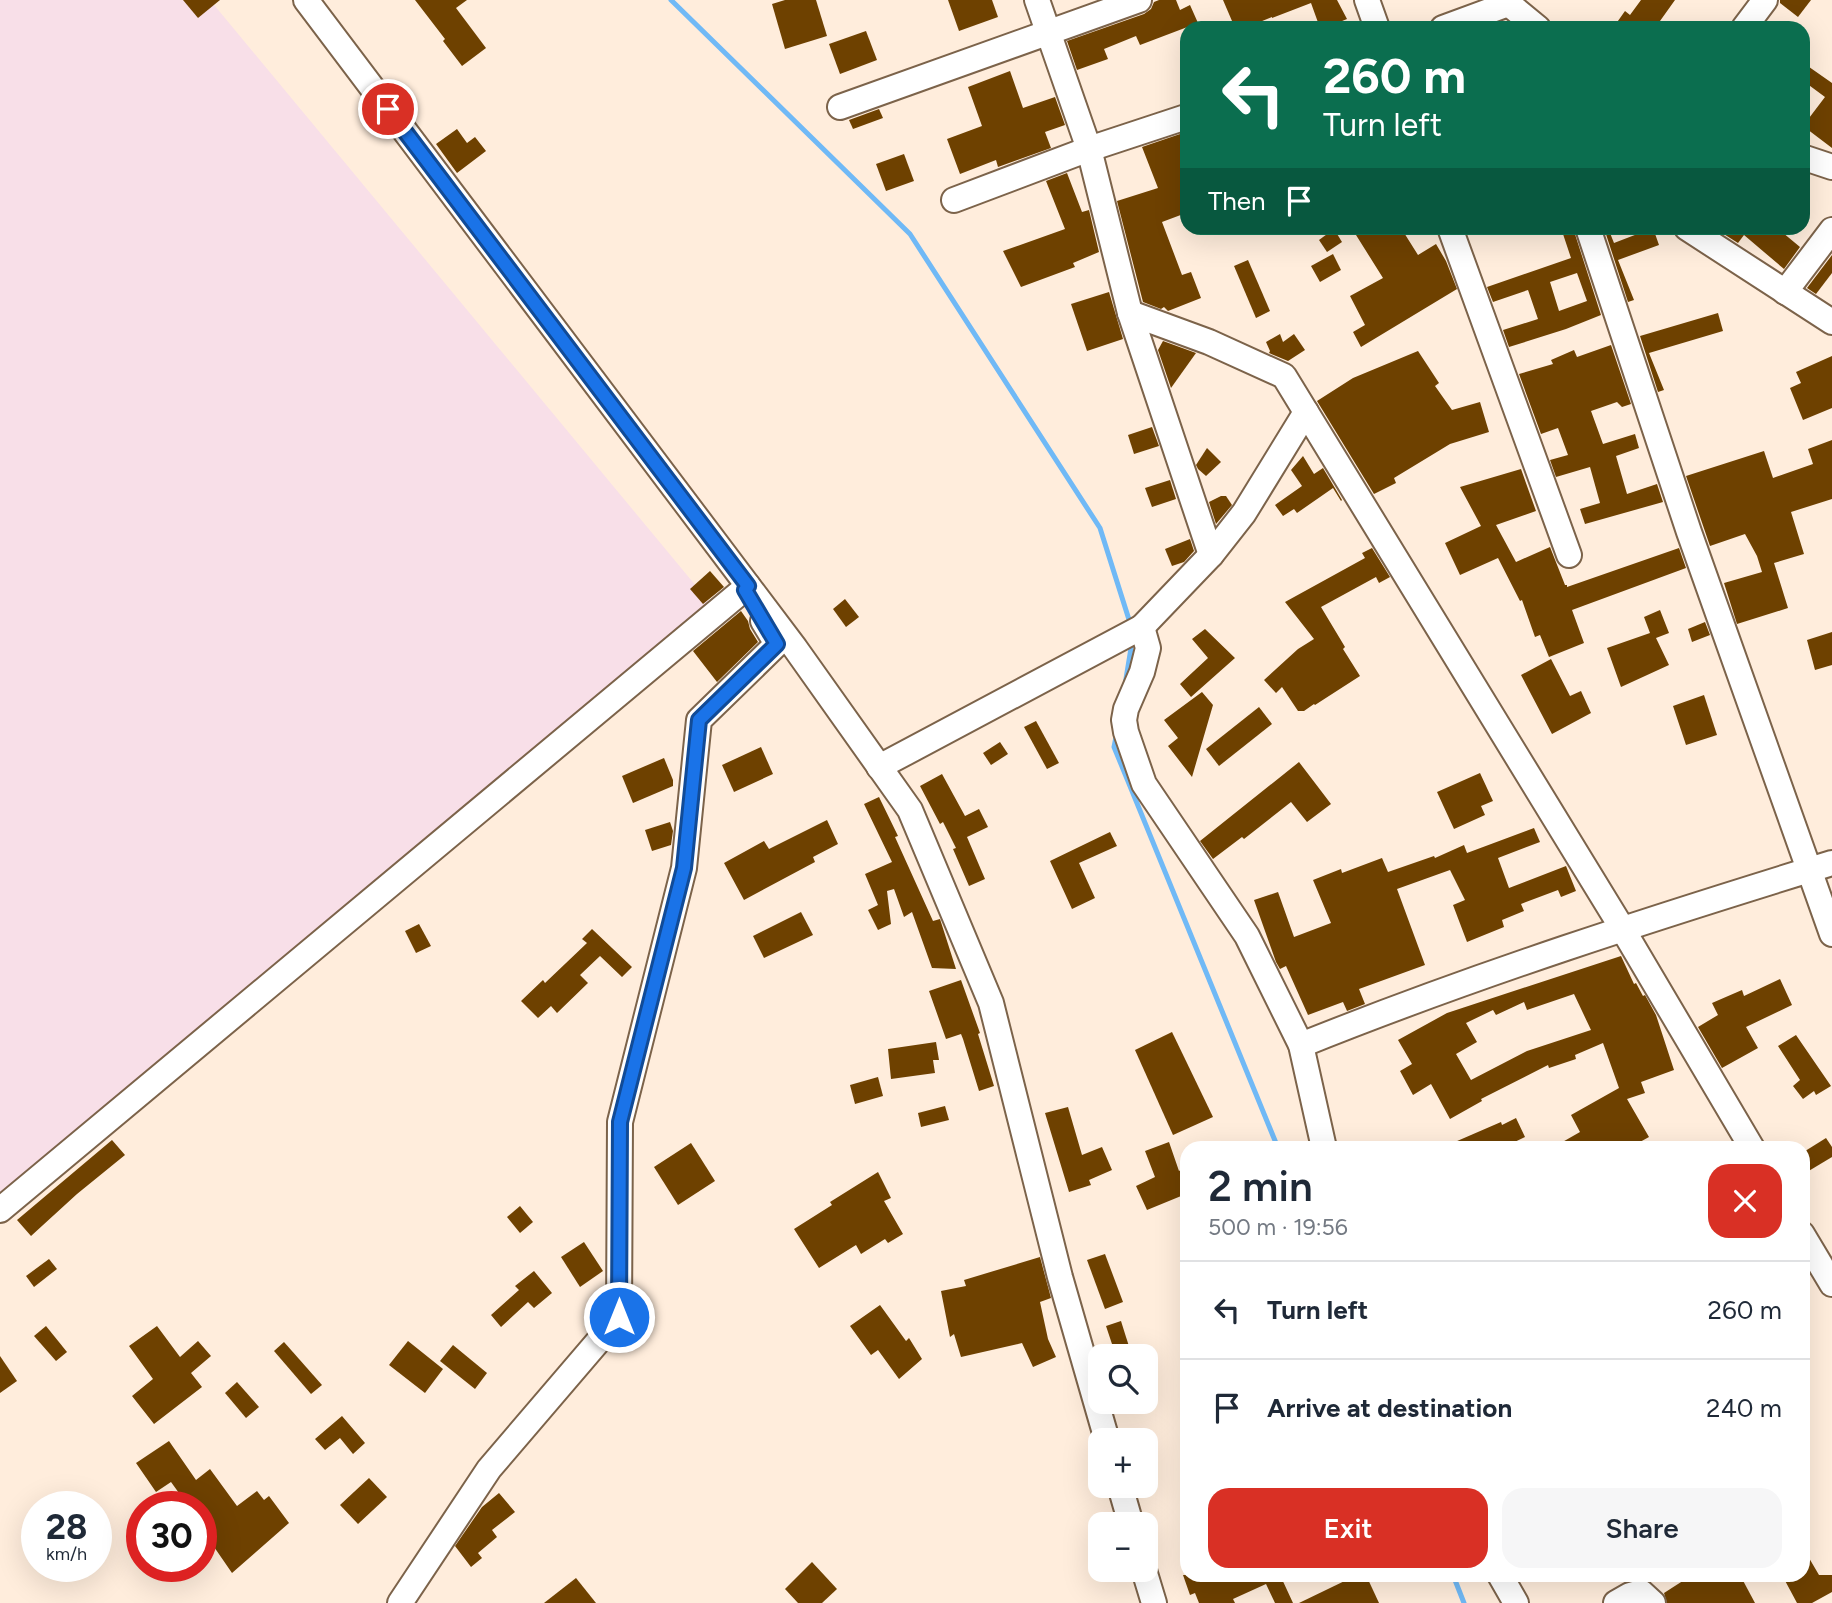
<!DOCTYPE html>
<meta charset="utf-8">
<style>
:root{--surface:#fff;--page:#f6f6f7;--text:#1f2937;--muted:#747a83;--line:#e0e1e3;--accent:#d93025}
body{margin:0;font-family:Figtree,sans-serif;background:var(--page);color:var(--text);height:100vh;display:flex;flex-direction:column;font-size:26px;white-space:nowrap}
*{box-sizing:border-box;margin:0}
p{font-size:23px;color:var(--muted)}
.icon{flex:none;width:38px;height:38px;fill:none;stroke:currentColor;stroke-width:2;stroke-linecap:round;stroke-linejoin:round}
.map{position:relative;flex:1;overflow:hidden}
.drawer{position:absolute;left:1180px;top:1141px;width:630px;height:441px;display:flex;flex-direction:column;background:var(--surface);border-radius:21px;box-shadow:0 7px 28px #0002}
.drawer>*{flex:none}
.hud{position:absolute;left:1180px;top:21px;width:630px;height:214px;border-radius:21px;box-shadow:0 7px 28px #0002;background:#0b6e4f;color:#fff;overflow:hidden}
.controls{position:absolute;left:1088px;top:1344px;display:grid;gap:14px}
.controls a{display:grid;place-items:center;width:70px;height:70px;border-radius:14px;background:var(--surface);box-shadow:0 7px 28px #0002;font-size:35px}
.speed{position:absolute;left:21px;top:1491px;display:flex;gap:14px;font-size:35px;font-weight:700;text-align:center}
.speed>*{display:grid;place-content:center;width:91px;height:91px;border-radius:50%;background:var(--surface);box-shadow:0 7px 28px #0002;line-height:1}
.speed small{font-size:18px;font-weight:400}
.speed .limit{border:10px solid #d22;background:#fff;color:#111}
.pin{position:absolute;display:grid;place-items:center;width:60px;height:60px;color:#fff;margin:-30px;border:4px solid #fff;border-radius:50%;box-shadow:0 2px 7px #0007}
.me{position:absolute;width:77px;margin:-38px;rotate:0deg;stroke-linejoin:round;filter:drop-shadow(0 0 5px #0008)}
.turn{display:flex;align-items:center;gap:24px;height:147px;padding:0 28px;font-size:32px}
.turn .icon{width:91px;height:91px;stroke-width:2.5}
.turn b{display:block;font-size:49px;line-height:60px}
.then{display:flex;align-items:center;height:66px;padding:0 28px;background:#0003;gap:14px;font-size:26px}
.round{display:grid;place-items:center;flex:none;width:74px;height:74px;border-radius:21px;background:var(--page)}
.head{display:flex;align-items:center;justify-content:space-between;height:119px;padding:0 28px}
h1{font-size:42px;font-weight:600;line-height:52px}
.cta{display:flex;gap:14px;margin-top:auto;padding:14px 28px}
.cta a{flex:1;height:80px;border-radius:21px;background:var(--accent);color:#fff;font-size:28px;font-weight:600;line-height:80px;text-align:center}
.cta a+a{background:var(--page);color:var(--text)}
ul{padding:0;list-style:none}
li{display:flex;align-items:center;gap:21px;height:98px;padding:0 28px;border-top:2px solid var(--line)}
li div{flex:1}
li b{display:block;font-size:26px}
li em{font-style:normal}
.map>svg:first-child{display:block}
.industrial{fill:#f8dfe8}
.lines{fill:none;stroke-linecap:round;stroke-linejoin:round}
.stream{stroke:#70b9f6;stroke-width:5}
.building{fill:#6e4100;fill-rule:evenodd}
.minor-casing{stroke:#7c634a;stroke-width:28}
.minor{stroke:#fff;stroke-width:24}
.route-casing{stroke:#114b97;stroke-width:18}
.route{stroke:#1a73e8;stroke-width:12}
</style>
<div class="map">
<svg width="1832" height="1603" viewBox="0 0 1832 1603">
<rect width="100%" height="100%" fill="#ffeddc"/>
<polygon class="industrial" points="0,0 210,0 711,604 0,1207"/>
<g class="lines">
<g class="stream">
<polyline points="671,0 910,234 1100,528 1131,626"/>
<polyline points="1125,685 1132,642"/>
<polyline points="1117,732 1114,747 1278,1148"/>
<polyline points="1453,1575 1464,1603"/>
</g>
</g>
<g class="building">
<polygon points="183,0 220,0 198,18"/>
<polygon points="415,0 467,0 456,8 486,48 462,66 443,41 445,39"/>
<polygon points="785,0 816,0 827,36 785,49 772,4"/>
<polygon points="948,0 992,0 998,17 959,31"/>
<polygon points="1159,0 1176,0 1180,10 1190,5 1198,23 1140,45 1136,36 1104,49 1108,59 1077,70 1067,41 1144,14 1151,9 1154,2"/>
<polygon points="1223,0 1337,0 1347,19 1325,28 1320,28 1311,3 1272,18 1272,17 1245,28 1235,28"/>
<polygon points="1641,0 1675,0 1655,28 1613,28 1625,11 1630,15"/>
<polygon points="1780,0 1811,0 1798,17 1780,3"/>
<polygon points="866,31 877,60 840,74 829,44"/>
<polygon points="1802,62 1832,83 1832,148 1803,126 1825,97 1802,80"/>
<polygon points="1010,71 1023,108 1055,97 1065,125 1045,132 1051,148 998,167 996,160 960,174 947,139 982,126 968,87"/>
<polygon points="879,109 883,118 853,129 849,120"/>
<polygon points="457,129 467,143 475,137 486,151 457,173 436,144"/>
<polygon points="1186,132 1186,213 1162,222 1182,275 1191,272 1201,298 1168,311 1164,307 1161,309 1143,302 1117,201 1158,188 1142,147"/>
<polygon points="904,154 914,181 886,191 876,164"/>
<polygon points="1067,173 1082,212 1089,210 1099,252 1073,263 1075,267 1021,287 1003,251 1065,229 1046,181"/>
<polygon points="1368,228 1401,228 1418,255 1436,244 1446,261 1457,289 1361,347 1353,332 1365,325 1350,296 1383,278 1356,235"/>
<path d="M1561,228H1573L1601,315L1566,329L1509,347L1503,330L1538,319L1528,290L1493,302L1487,287L1571,258ZM1577,273L1587,301L1559,311L1550,282Z"/>
<polygon points="1604,228 1608,228 1614,243 1653,228 1659,245 1618,260 1634,300 1628,302"/>
<polygon points="1721,228 1777,228 1800,247 1784,269 1744,235 1738,243 1719,231"/>
<polygon points="1334,229 1342,242 1327,252 1319,240"/>
<polygon points="1333,254 1341,270 1320,282 1311,266"/>
<polygon points="1832,255 1832,273 1816,294 1807,288"/>
<polygon points="1248,260 1270,311 1256,318 1234,266"/>
<polygon points="1109,292 1123,339 1087,351 1071,304"/>
<polygon points="1718,313 1723,331 1649,353 1664,390 1658,392 1640,336"/>
<polygon points="1280,334 1283,342 1294,334 1305,350 1288,361 1269,353 1270,351 1266,342"/>
<polygon points="1163,341 1196,353 1171,388 1158,350"/>
<polygon points="1611,345 1631,404 1622,407 1617,402 1591,411 1603,444 1635,434 1639,448 1616,456 1627,494 1657,484 1663,502 1585,524 1580,509 1600,503 1590,467 1556,477 1550,460 1568,455 1558,428 1541,434 1519,374 1553,364 1551,360 1574,350 1577,357"/>
<polygon points="1418,351 1439,383 1435,386 1452,410 1480,402 1489,432 1450,444 1394,478 1396,483 1374,494 1317,401 1353,378"/>
<polygon points="1832,356 1832,408 1803,420 1790,388 1801,383 1796,372"/>
<polygon points="1152,427 1159,446 1134,454 1128,435"/>
<polygon points="1832,440 1832,499 1791,512 1804,554 1774,563 1788,608 1737,624 1724,583 1762,572 1757,556 1745,534 1710,546 1686,476 1764,451 1773,478 1813,464 1808,449"/>
<polygon points="1207,448 1221,462 1206,476 1198,469 1196,465"/>
<polygon points="1303,456 1314,474 1323,468 1342,500 1341,501 1333,488 1297,513 1294,509 1283,516 1275,505 1302,486 1291,470"/>
<polygon points="1521,469 1536,511 1496,525 1516,562 1550,547 1565,585 1567,585 1567,587 1679,548 1686,568 1572,610 1584,643 1549,657 1540,635 1535,637 1522,600 1520,601 1498,558 1460,575 1445,543 1481,526 1460,487"/>
<polygon points="1170,480 1176,499 1152,507 1145,488"/>
<polygon points="1221,496 1226,496 1232,505 1216,524 1209,502"/>
<polygon points="1190,539 1194,551 1184,562 1172,566 1165,549"/>
<polygon points="1372,548 1390,577 1379,583 1376,577 1321,607 1345,647 1343,649 1360,676 1315,705 1314,704 1304,711 1298,711 1282,687 1276,693 1264,680 1298,649 1314,639 1285,602 1365,558 1362,553"/>
<polygon points="710,571 724,587 703,604 690,589"/>
<polygon points="845,599 859,617 846,627 833,609"/>
<polygon points="1660,610 1669,633 1656,638 1669,665 1621,687 1607,648 1650,633 1644,617"/>
<polygon points="741,611 748,621 750,629 758,642 717,682 693,651"/>
<polygon points="1705,622 1710,635 1692,642 1688,629"/>
<polygon points="1205,629 1235,658 1191,697 1180,684 1208,658 1192,639"/>
<polygon points="1832,632 1832,665 1815,670 1807,640"/>
<polygon points="1551,659 1570,696 1581,691 1591,713 1552,734 1521,675"/>
<polygon points="1202,692 1213,705 1192,777 1168,746 1178,738 1164,720"/>
<polygon points="1704,695 1717,735 1686,745 1673,706"/>
<polygon points="1259,707 1272,724 1219,766 1206,749"/>
<polygon points="1036,721 1059,763 1047,769 1024,727"/>
<polygon points="1000,742 1008,754 991,765 983,753"/>
<polygon points="761,747 773,774 734,792 722,765"/>
<polygon points="664,758 673,780 673,786 633,803 622,776"/>
<polygon points="1299,762 1331,804 1307,822 1291,802 1244,839 1242,837 1213,859 1200,841"/>
<polygon points="1480,773 1493,801 1481,806 1485,815 1454,829 1437,792"/>
<polygon points="942,774 965,816 979,809 988,827 967,837 985,879 969,886 953,849 956,848 943,822 940,824 920,786"/>
<polygon points="879,797 898,836 895,837 933,921 940,919 956,969 932,968 912,912 904,917 894,889 887,891 891,924 878,930 868,910 878,905 865,874 892,862 864,804"/>
<polygon points="827,820 838,844 813,857 815,862 744,900 724,863 764,841 769,849"/>
<polygon points="670,822 673,831 671,845 652,851 645,830"/>
<polygon points="1534,828 1540,842 1498,858 1509,888 1566,866 1576,891 1561,897 1558,890 1521,904 1524,911 1502,920 1504,927 1467,942 1453,905 1465,900 1450,870 1397,889 1425,965 1359,989 1365,1004 1347,1011 1343,1002 1308,1015 1286,966 1280,969 1276,962 1254,900 1278,892 1294,937 1331,923 1313,880 1341,869 1342,873 1382,858 1388,872 1434,856 1435,858 1464,845 1467,853"/>
<polygon points="1110,832 1117,846 1079,863 1095,898 1072,909 1050,861"/>
<polygon points="801,912 813,935 764,958 753,936"/>
<polygon points="419,924 431,946 416,953 405,931"/>
<polygon points="592,929 632,967 622,977 600,956 580,975 588,983 557,1013 551,1006 538,1018 521,1001 543,980 545,983 587,943 582,939"/>
<path d="M1621,956L1634,984L1636,983L1643,996L1645,995L1656,1015L1674,1070L1641,1082L1645,1093L1627,1099L1649,1137L1629,1148H1552L1580,1132L1571,1115L1619,1088L1603,1043L1575,1055L1576,1059L1549,1068L1548,1065L1481,1099L1482,1101L1450,1119L1431,1084L1413,1095L1400,1071L1412,1064L1398,1040L1447,1013ZM1574,994L1591,1030L1527,1051L1471,1080L1456,1054L1477,1042L1466,1023L1493,1010L1496,1015L1524,1002L1527,1010Z"/>
<polygon points="1780,979 1792,1005 1746,1027 1758,1048 1722,1068 1698,1027 1718,1015 1712,1003 1742,990 1744,996"/>
<polygon points="961,980 980,1033 978,1034 994,1086 979,1091 963,1039 961,1034 946,1039 929,991"/>
<polygon points="1172,1032 1213,1117 1173,1135 1135,1050"/>
<polygon points="1796,1035 1831,1086 1816,1095 1814,1091 1803,1099 1793,1086 1800,1080 1778,1046"/>
<polygon points="936,1042 939,1060 933,1060 935,1073 891,1079 888,1049"/>
<polygon points="878,1077 883,1096 855,1104 850,1085"/>
<polygon points="945,1106 949,1120 921,1127 918,1113"/>
<polygon points="1068,1107 1082,1155 1102,1147 1112,1170 1089,1180 1091,1185 1069,1192 1045,1113"/>
<polygon points="1516,1118 1525,1137 1502,1148 1441,1148 1501,1122 1502,1125"/>
<polygon points="1826,1138 1832,1147 1832,1157 1802,1175 1802,1153"/>
<polygon points="112,1140 125,1155 77,1194 31,1236 17,1220"/>
<polygon points="1169,1142 1179,1171 1186,1167 1186,1194 1147,1210 1136,1186 1155,1177 1145,1151"/>
<polygon points="691,1143 715,1181 678,1205 654,1167"/>
<polygon points="878,1172 891,1198 884,1201 903,1234 888,1243 885,1239 861,1254 856,1245 819,1268 794,1229 832,1205 830,1202"/>
<polygon points="520,1206 533,1222 520,1233 507,1217"/>
<polygon points="584,1242 603,1271 580,1287 561,1257"/>
<polygon points="1105,1254 1123,1302 1105,1309 1087,1260"/>
<polygon points="1040,1257 1051,1298 1040,1302 1048,1339 1056,1357 1033,1367 1022,1343 961,1357 954,1334 950,1337 941,1291 966,1286 964,1280"/>
<polygon points="49,1259 57,1269 34,1287 26,1276"/>
<polygon points="534,1271 552,1293 534,1308 528,1302 501,1327 491,1315 519,1290 515,1286"/>
<polygon points="880,1305 906,1341 909,1338 922,1359 899,1379 878,1350 871,1355 850,1326"/>
<polygon points="1121,1321 1132,1356 1116,1356 1106,1326"/>
<polygon points="46,1326 67,1352 56,1361 34,1336"/>
<polygon points="157,1326 180,1357 198,1341 211,1356 191,1373 202,1387 154,1424 132,1396 153,1379 129,1346"/>
<polygon points="408,1341 443,1369 425,1393 389,1365"/>
<polygon points="284,1342 322,1385 311,1394 274,1351"/>
<polygon points="453,1345 487,1373 475,1389 440,1361"/>
<polygon points="0,1356 17,1381 0,1393"/>
<polygon points="237,1382 259,1407 246,1418 225,1393"/>
<polygon points="342,1416 365,1443 353,1454 340,1438 325,1450 315,1439"/>
<polygon points="169,1441 196,1480 210,1469 237,1506 257,1491 264,1500 269,1496 289,1523 232,1573 201,1528 201,1507 189,1507 171,1482 156,1492 136,1463"/>
<polygon points="369,1478 387,1497 358,1524 340,1505"/>
<polygon points="499,1493 515,1512 492,1530 497,1537 478,1553 482,1558 471,1567 455,1546 482,1507"/>
<polygon points="1802,1546 1819,1575 1832,1575 1832,1592 1812,1603 1797,1603 1782,1575 1802,1575"/>
<polygon points="812,1562 837,1589 822,1603 798,1603 785,1589"/>
<polygon points="1183,1575 1285,1575 1281,1577 1293,1603 1275,1603 1266,1584 1233,1599 1235,1603 1199,1603 1195,1593 1190,1595"/>
<polygon points="1357,1575 1366,1575 1379,1603 1299,1603"/>
<polygon points="1692,1575 1740,1575 1755,1603 1667,1603 1664,1593"/>
<polygon points="576,1578 596,1603 544,1603"/>
</g>
<g class="lines">
<g class="minor-casing">
<g id="minor">
<polyline points="306,0 795,648 910,810 991,1003 1060,1277 1107,1440"/>
<polyline points="1037,0 1089,149 1130,313 1211,555"/>
<polyline points="1367,0 1377,28"/>
<polyline points="1504,0 1538,28"/>
<polyline points="1443,28 1508,4"/>
<polyline points="1744,28 1765,0"/>
<polyline points="840,107 1139,0"/>
<polyline points="1802,157 1832,167"/>
<polyline points="954,200 1089,149 1186,117"/>
<polyline points="1450,228 1569,555"/>
<polyline points="1588,228 1689,532 1832,934"/>
<polyline points="1687,228 1832,322"/>
<polyline points="1785,292 1832,230"/>
<polyline points="1130,313 1209,342 1284,376 1622,928 1752,1148"/>
<polyline points="1142,627 1148,648 1142,672 1126,709 1124,720 1126,732 1144,784 1247,936 1301,1045 1324,1148"/>
<polyline points="879,767 1142,627 1211,555 1244,513 1306,412"/>
<path d="M1301,1045C1475,975 1653,918 1832,863"/>
<polyline points="0,1210 748,586"/>
<polyline points="1802,1234 1832,1284"/>
<polyline points="1120,1486 1131,1524"/>
<polyline points="1144,1570 1154,1603"/>
<polyline points="1500,1575 1516,1603"/>
<polyline points="400,1603 489,1469 619,1317 620,1122 684,868 699,720 777,644 763,621"/>
<polyline points="1616,1603 1630,1595 1641,1592 1653,1603"/>
</g>
</g>
<use href="#minor" class="minor"/>
</g>
<g class="lines">
<g class="route-casing">
<polyline id="route" points="388,109 748,586 745,590 777,644 699,720 684,868 620,1122 619,1317"/>
</g>
<use href="#route" class="route"/>
</g>
</svg>
<div class="controls">
<a><svg class="icon" aria-label="search" viewBox="0 0 24 24"><circle cx="10" cy="10" r="6"/><path d="M15 15l6 6"/></svg></a>
<a>+</a>
<a>−</a>
</div>
<div class="speed"><div>28<small>km/h</small></div><div class="limit">30</div></div>
<div class="pin" style="left:388px;top:109px;background:#d93025"><svg class="icon" aria-label="arrive" viewBox="0 0 24 24"><path d="M6 21V4h12l-3 4 3 4H6"/></svg></div>
<svg class="me" style="left:619px;top:1317px" viewBox="-20 -20 40 40"><circle r="17" fill="#1a73e8" stroke="#fff" stroke-width="3"/><path d="M0-11L8 9 0 5-8 9z" fill="#fff"/></svg>
<div class="hud">
<div class="turn"><svg class="icon" aria-label="left" viewBox="0 0 24 24"><path d="M17 20v-9H6M10 6l-5 5 5 5"/></svg><div><b>260 m</b>Turn left</div></div>
<div class="then">Then<svg class="icon" aria-label="arrive" viewBox="0 0 24 24"><path d="M6 21V4h12l-3 4 3 4H6"/></svg></div>
</div>
<section class="drawer">
<div class="head"><div><h1>2 min</h1><p>500 m · 19:56</p></div><a class="round" style="background:#d93025;color:#fff"><svg class="icon" aria-label="close" viewBox="0 0 24 24"><path d="M6 6l12 12M18 6L6 18"/></svg></a></div>
<ul>
<li><svg class="icon" aria-label="left" viewBox="0 0 24 24"><path d="M17 20v-9H6M10 6l-5 5 5 5"/></svg><div><b>Turn left</b></div><em>260 m</em></li>
<li><svg class="icon" aria-label="arrive" viewBox="0 0 24 24"><path d="M6 21V4h12l-3 4 3 4H6"/></svg><div><b>Arrive at destination</b></div><em>240 m</em></li>
</ul>
<div class="cta"><a>Exit</a><a>Share</a></div>
</section>
</div>
